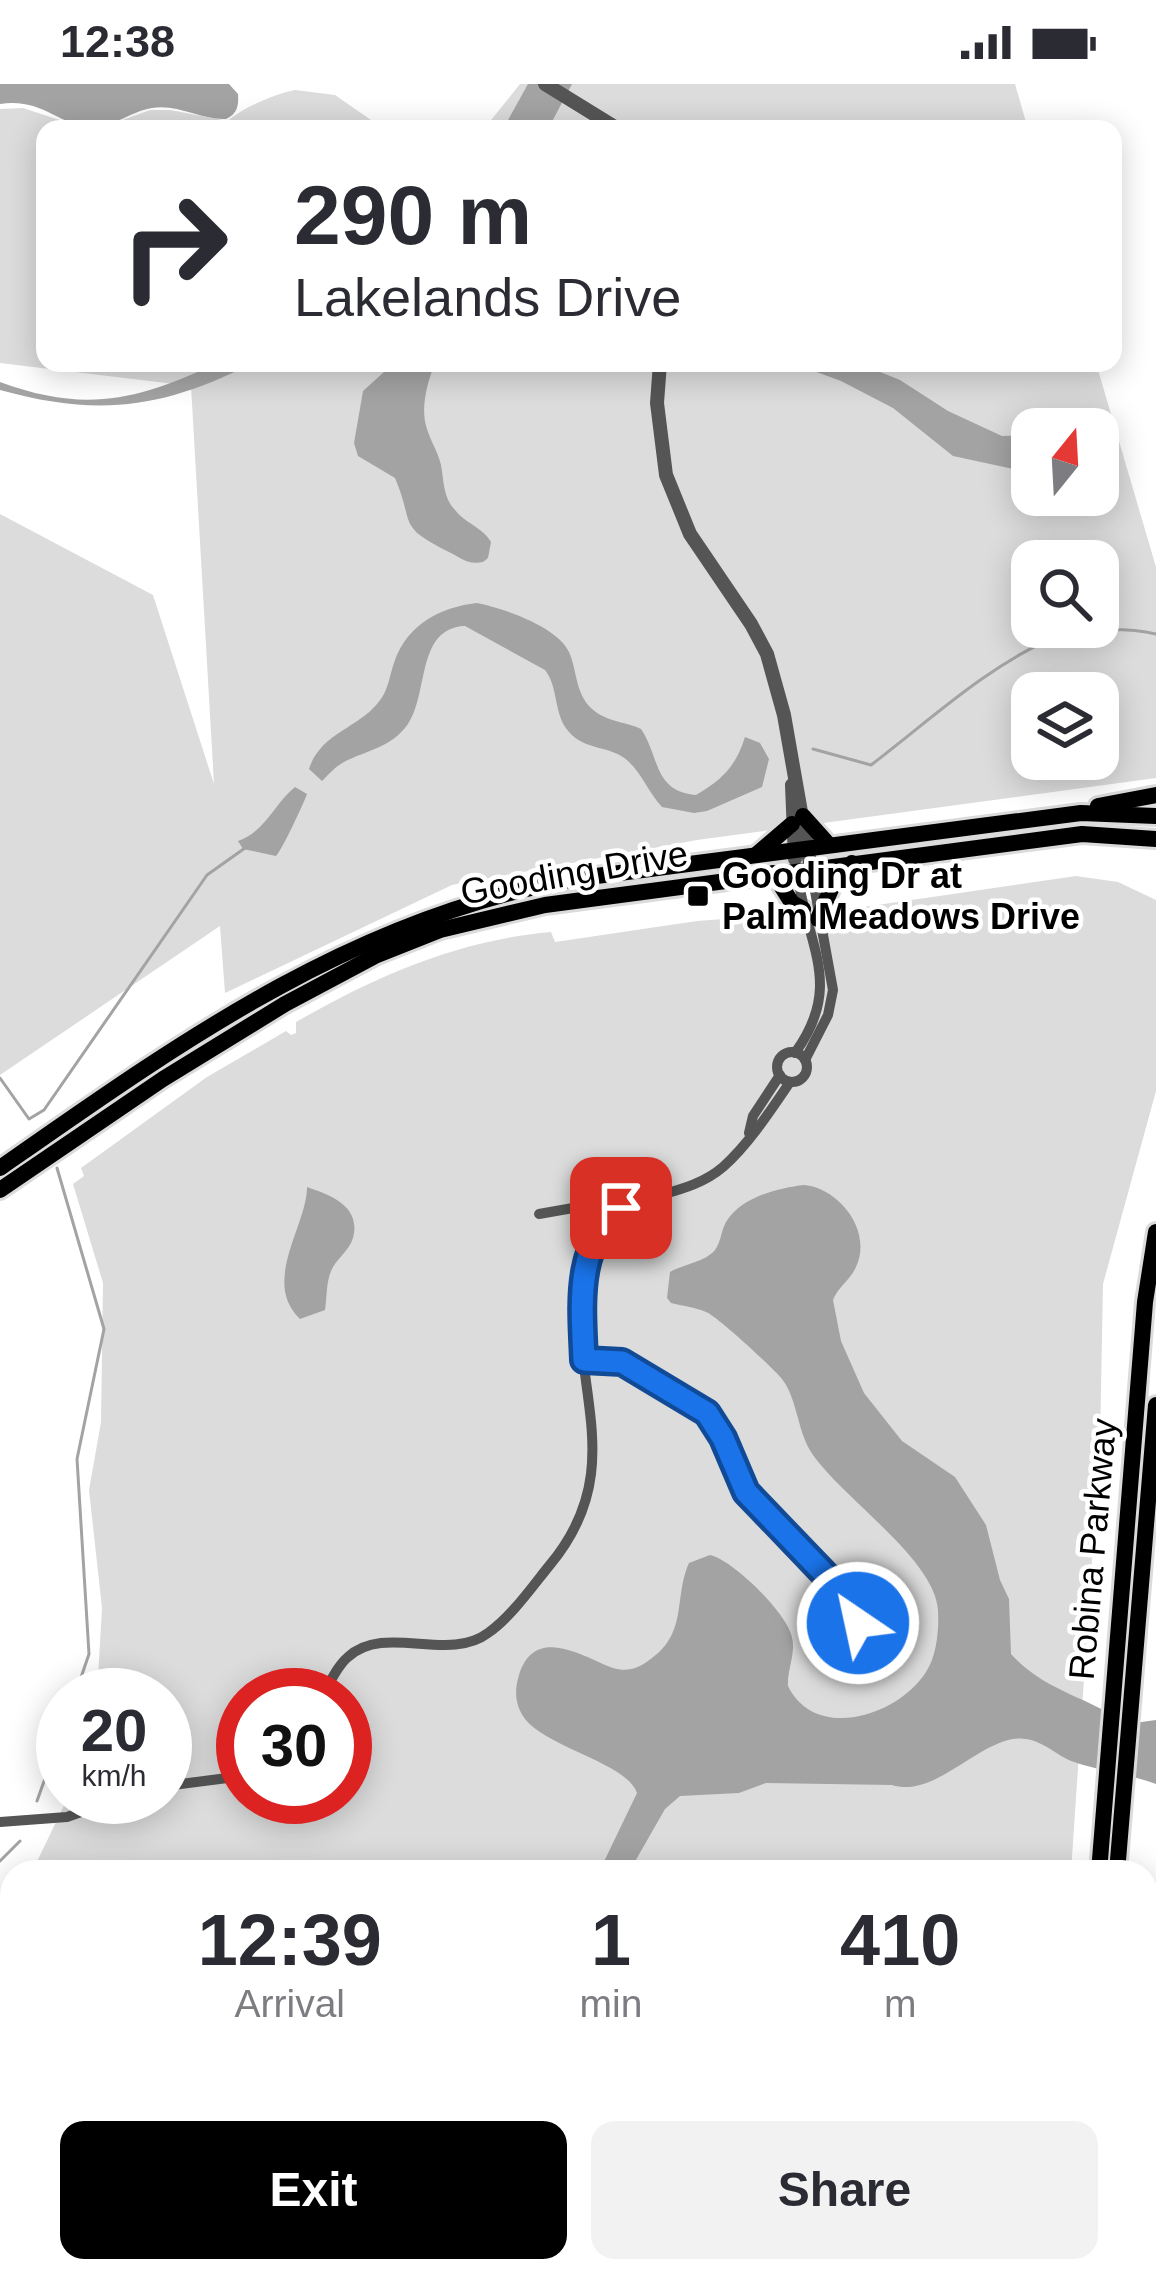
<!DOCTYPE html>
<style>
:root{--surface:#fff;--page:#f2f2f3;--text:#2b2b33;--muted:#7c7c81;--accent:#000}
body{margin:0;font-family:Helvetica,sans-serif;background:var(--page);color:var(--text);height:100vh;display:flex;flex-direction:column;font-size:45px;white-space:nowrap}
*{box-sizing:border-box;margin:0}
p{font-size:39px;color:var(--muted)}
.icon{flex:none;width:66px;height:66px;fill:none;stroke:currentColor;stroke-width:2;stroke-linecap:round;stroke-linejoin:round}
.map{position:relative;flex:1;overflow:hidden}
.sheet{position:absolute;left:0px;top:1776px;width:1158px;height:423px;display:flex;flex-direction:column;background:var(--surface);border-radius:36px 36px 0 0;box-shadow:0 6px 30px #0003}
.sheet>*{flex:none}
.banner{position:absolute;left:36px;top:36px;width:1086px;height:252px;border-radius:24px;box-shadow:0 6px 30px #0003;background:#fff;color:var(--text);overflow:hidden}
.needle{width:78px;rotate:18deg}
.buttons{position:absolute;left:1011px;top:324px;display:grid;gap:24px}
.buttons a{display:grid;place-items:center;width:108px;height:108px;border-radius:24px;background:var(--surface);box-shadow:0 6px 30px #0003;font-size:60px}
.speed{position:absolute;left:36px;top:1584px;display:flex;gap:24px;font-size:60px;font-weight:700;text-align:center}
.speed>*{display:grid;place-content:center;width:156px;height:156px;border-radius:50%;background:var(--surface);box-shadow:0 6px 30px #0003;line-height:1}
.speed small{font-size:30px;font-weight:400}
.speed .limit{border:18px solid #d22;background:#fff;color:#111}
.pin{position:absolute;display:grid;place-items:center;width:102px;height:102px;color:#fff;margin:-51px;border-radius:24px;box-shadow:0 6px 18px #0006}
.me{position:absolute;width:132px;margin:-66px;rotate:326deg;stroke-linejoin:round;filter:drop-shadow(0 0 9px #0008)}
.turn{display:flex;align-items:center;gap:42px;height:252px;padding:0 60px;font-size:54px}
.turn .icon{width:156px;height:156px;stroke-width:2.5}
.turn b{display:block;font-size:84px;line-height:102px}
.eta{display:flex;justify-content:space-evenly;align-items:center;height:204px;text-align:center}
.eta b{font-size:72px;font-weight:700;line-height:84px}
.cta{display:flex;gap:24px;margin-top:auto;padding:24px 60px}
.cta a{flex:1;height:138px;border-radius:24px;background:var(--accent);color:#fff;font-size:48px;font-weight:700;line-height:138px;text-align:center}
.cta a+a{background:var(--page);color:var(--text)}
.status{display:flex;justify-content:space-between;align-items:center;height:84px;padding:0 60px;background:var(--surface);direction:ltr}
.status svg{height:33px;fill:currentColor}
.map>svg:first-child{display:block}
.green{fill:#dcdcdc;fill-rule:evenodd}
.water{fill:#a3a3a3}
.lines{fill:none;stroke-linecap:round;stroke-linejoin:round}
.stream{stroke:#a3a3a3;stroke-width:3}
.primary-casing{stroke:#dbdbdb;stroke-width:22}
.minor{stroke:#555;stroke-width:10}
.tertiary{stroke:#555;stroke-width:14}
.secondary{stroke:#222;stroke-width:15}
.primary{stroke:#000;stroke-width:16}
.route-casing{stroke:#114b97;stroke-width:30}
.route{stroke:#1a73e8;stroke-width:21}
.poi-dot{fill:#000;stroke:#fff;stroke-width:4.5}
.labels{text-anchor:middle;stroke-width:9;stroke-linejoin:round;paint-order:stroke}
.street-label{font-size:36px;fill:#000;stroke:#fff}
.poi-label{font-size:36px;font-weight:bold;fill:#000;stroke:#fff;text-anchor:start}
</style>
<div class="status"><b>12:38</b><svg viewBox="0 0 49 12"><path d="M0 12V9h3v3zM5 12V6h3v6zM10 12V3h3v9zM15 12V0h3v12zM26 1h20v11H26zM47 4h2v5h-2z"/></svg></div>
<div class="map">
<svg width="1156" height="2197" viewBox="0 0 1156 2197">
<rect width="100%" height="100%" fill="#fff"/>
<g class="green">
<polygon points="520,0 1015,0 1028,45 484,45"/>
<path d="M295,6L335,11L384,45H98L150,26H170L228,37C242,24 275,10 295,6Z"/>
<path d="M23,24L87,45H45V279H1096L1156,483V694L697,756L452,801L225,909L220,842L0,991V430L153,511L214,700L191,302L0,279V25ZM1032,345H1098V411H1032ZM1032,477H1098V543H1032ZM1032,609H1098V675H1032Z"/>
<path d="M1076,792L1118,798L1156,816V1007L1103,1200L1100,1358L1071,1788H32L68,1713H165V1611H97L102,1524L89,1406L101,1338L103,1199L73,1100L84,1092L81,1084L207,993L286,947L291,951L296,949V938C376,892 458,856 551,848L555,858L697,837L843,826ZM243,1611H345V1713H243Z"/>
<polygon points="12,1818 12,2055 0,2041 0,1832"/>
<polygon points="0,2101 12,2118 12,2187 126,2187 154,2197 0,2197"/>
<polygon points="212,2187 1054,2187 1054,2197 241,2197"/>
</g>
<g class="water">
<path d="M0,0H229L238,10C239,22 237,30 226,35C200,36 179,20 152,24C131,27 111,45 90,43C56,40 42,14 0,20Z"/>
<polygon points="528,0 572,0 548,45 503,45"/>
<path d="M217,279H253C162,325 98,333 0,306V298C84,329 137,317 217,279Z"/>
<path d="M394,279H435C427,299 420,325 427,345C431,358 438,368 441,381C444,397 443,413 455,426C465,439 482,443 491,458L488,474L483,478C466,481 462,474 447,467C396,441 415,441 395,394L358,372L354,359L363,307Z"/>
<polygon points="792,279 858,279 900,296 948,327 1002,352 1032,351 1032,389 953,372 893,324 841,297"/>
<path d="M477,519C503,524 558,543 569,568C577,586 575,606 589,622C604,638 624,637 641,645C660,673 653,707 696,711C722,696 736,682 745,653L760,659L769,675L762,703L707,727L694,729L662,723C649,709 642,690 628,677C611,661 585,667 569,648C553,630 559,604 545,586L465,542C416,544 429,609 408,640C391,664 367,666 344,678C335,683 329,690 322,697L309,685C320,650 356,645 377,620C389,607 389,592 395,576C408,540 441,523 477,519Z"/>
<path d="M295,703L307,710C303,721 282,766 276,772L243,765L238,757C265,748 274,720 295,703Z"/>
<path d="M804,1101C839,1104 873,1147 856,1183C851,1195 838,1203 833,1216L841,1257L864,1309L902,1357L955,1393L986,1441L1000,1496L1009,1515L1011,1570C1046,1608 1087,1612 1127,1640L1156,1636V1700C1129,1690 1100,1687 1074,1678C1054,1671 1039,1651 1013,1655C973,1662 933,1714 892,1701L766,1699L739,1709L680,1712L665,1725L629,1788H599L637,1709C627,1679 548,1664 525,1635C515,1621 514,1607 519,1591C535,1539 585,1574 613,1584C626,1588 637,1585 648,1577C689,1550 673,1515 689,1479L710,1471C733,1476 787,1529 792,1553C796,1570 787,1586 788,1602C816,1659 899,1631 926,1588C937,1571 939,1546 938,1526C935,1476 844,1415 813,1371C797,1348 798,1316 782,1295C773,1284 717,1232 706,1228C695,1223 682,1222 671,1219L667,1214L670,1188C684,1180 705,1178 715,1166C721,1158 721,1147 726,1138C741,1113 778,1104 804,1101Z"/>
<path d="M307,1103C326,1110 362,1120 353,1154C349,1167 336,1175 331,1187C326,1199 327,1214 325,1226L300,1235C261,1198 307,1142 307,1103Z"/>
</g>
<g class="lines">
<g class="stream">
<path d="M813,665L871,681C929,637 987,582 1055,553C1079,543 1131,544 1156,550"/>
<polyline points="0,994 29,1035 44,1026 207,791 245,764"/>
<polyline points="57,1084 104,1245 77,1375 89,1570 75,1611"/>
<polyline points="37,1717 63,1644"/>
<polyline points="0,1777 20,1757"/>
<polyline points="126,2197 133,2187"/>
</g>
<g class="primary-casing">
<g id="primary">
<polyline points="1098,722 1156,711"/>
<polyline points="803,732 829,761"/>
<polyline points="757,770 792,740"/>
<polyline points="773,789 792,819 803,825"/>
<polyline points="818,835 832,803 852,779"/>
<path d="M0,1084C180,958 359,830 581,794L1081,729L1156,732"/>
<polyline points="0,1106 163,995 285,920 377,871 440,846 545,821 1082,750 1156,755"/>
<polyline points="1099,1788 1145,1218 1156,1148"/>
<polyline points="1117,1788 1156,1321"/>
<polyline points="1086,2187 1086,2197"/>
<polyline points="1102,2187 1102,2197"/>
</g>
</g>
<g class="minor">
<circle cx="792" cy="983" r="15"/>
<path d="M795,969C845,900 806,861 797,787"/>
<polyline points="805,976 828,931 833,906 811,785"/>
<polyline points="749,1049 753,1032 780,991"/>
<polyline points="539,1130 607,1118 621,1124"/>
<polyline points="585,1276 622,1278 707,1329 723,1354 746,1408 838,1504 858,1539"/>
<path d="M323,1611C330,1599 337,1582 348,1573C385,1539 448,1579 488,1549C511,1533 532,1503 549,1482C635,1380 563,1295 584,1184C600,1098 674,1125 723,1083C748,1061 771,1026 790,998"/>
<polyline points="165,1702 243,1692"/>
<polyline points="0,1738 67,1733 123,1713"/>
</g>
<g class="tertiary">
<polyline points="545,0 618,45"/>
<polyline points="660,279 657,319 666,391 690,450 751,540 767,570 784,631 811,785"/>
<polyline points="792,701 795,775"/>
</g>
<g class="secondary">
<polyline points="0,2070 12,2087"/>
<polyline points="178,2187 205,2197"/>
</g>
<use href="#primary" class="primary"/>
</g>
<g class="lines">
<g class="route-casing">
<path id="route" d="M621,1124C574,1161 582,1223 584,1276L622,1278L707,1329L723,1354L746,1408L838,1504L858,1539"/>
</g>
<use href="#route" class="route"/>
</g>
<rect class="poi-dot" x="686" y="800" width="24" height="24" rx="6"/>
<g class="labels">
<g class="street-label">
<text transform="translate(574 788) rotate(-10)" y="13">Gooding Drive</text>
<text transform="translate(1092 1465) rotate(-85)" y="13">Robina Parkway</text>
</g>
<g class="poi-label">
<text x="722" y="804">Gooding Dr at<tspan x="722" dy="41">Palm Meadows Drive</tspan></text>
</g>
</g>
</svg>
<div class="buttons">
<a><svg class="needle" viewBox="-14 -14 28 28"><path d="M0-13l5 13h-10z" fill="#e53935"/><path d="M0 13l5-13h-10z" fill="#7c7c81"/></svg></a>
<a><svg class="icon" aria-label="search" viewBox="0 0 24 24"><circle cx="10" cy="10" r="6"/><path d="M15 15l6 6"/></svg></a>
<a><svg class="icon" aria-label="layers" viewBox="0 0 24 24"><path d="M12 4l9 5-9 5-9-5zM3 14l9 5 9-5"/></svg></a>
</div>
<div class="speed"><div>20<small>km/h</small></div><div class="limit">30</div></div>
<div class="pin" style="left:621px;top:1124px;background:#d93025"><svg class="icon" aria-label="arrive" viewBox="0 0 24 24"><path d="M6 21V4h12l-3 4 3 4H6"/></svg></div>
<svg class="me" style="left:858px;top:1539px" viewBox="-20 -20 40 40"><circle r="17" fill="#1a73e8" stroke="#fff" stroke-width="3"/><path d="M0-11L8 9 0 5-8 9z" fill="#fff"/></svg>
<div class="banner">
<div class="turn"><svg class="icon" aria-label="right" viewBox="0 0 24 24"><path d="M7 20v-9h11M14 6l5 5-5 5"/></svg><div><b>290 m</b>Lakelands Drive</div></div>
</div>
<section class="sheet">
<div class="eta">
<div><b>12:39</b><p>Arrival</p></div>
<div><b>1</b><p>min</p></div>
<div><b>410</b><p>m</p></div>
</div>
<div class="cta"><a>Exit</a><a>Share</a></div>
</section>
</div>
